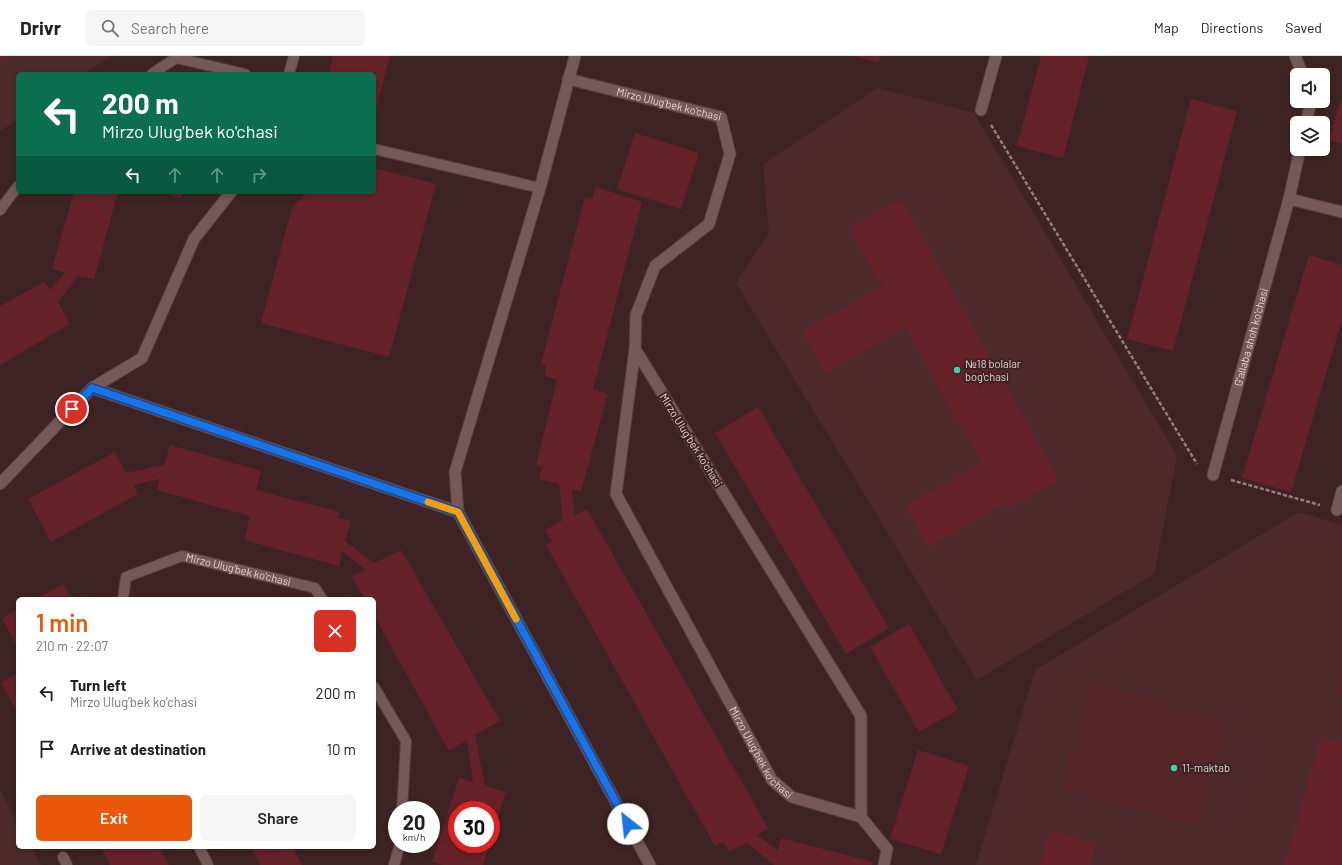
<!DOCTYPE html>
<meta charset="utf-8">
<style>
:root{--surface:#fff;--page:#f6f6f6;--text:#222;--muted:#767676;--line:#e0e0e0;--accent:#ea580c}
body{margin:0;font-family:Barlow,sans-serif;background:var(--page);color:var(--text);height:100vh;display:flex;flex-direction:column;font-size:15px;white-space:nowrap}
*{box-sizing:border-box;margin:0}
p{font-size:13px;color:var(--muted)}
.icon{flex:none;width:22px;height:22px;fill:none;stroke:currentColor;stroke-width:2;stroke-linecap:round;stroke-linejoin:round}
.map{position:relative;flex:1;overflow:hidden}
.side{position:absolute;left:16px;top:541px;width:360px;height:252px;display:flex;flex-direction:column;background:var(--surface);border-radius:6px;box-shadow:0 2px 6px #0003}
.side>*{flex:none}
.banner{position:absolute;left:16px;top:16px;width:360px;height:122px;border-radius:6px;box-shadow:0 2px 6px #0003;background:#0b6e4f;color:#fff;overflow:hidden}
.fabs{position:absolute;left:1290px;top:12px;display:grid;gap:8px}
.fabs a{display:grid;place-items:center;width:40px;height:40px;border-radius:6px;background:var(--surface);box-shadow:0 2px 6px #0003;font-size:20px}
.speed{position:absolute;left:388px;top:745px;display:flex;gap:8px;font-size:20px;font-weight:700;text-align:center}
.speed>*{display:grid;place-content:center;width:52px;height:52px;border-radius:50%;background:var(--surface);box-shadow:0 2px 6px #0003;line-height:1}
.speed small{font-size:10px;font-weight:400}
.speed .limit{border:6px solid #d22;background:#fff;color:#111}
.pin{position:absolute;display:grid;place-items:center;width:34px;height:34px;color:#fff;margin:-17px;border:2px solid #fff;border-radius:50%;box-shadow:0 1px 4px #0007}
.me{position:absolute;width:44px;margin:-22px;rotate:331deg;stroke-linejoin:round;filter:drop-shadow(0 0 3px #0008)}
.turn{display:flex;align-items:center;gap:14px;height:84px;padding:0 20px;font-size:18px}
.turn .icon{width:52px;height:52px;stroke-width:2.5}
.turn b{display:block;font-size:28px;line-height:34px}
.lanes{display:flex;align-items:center;height:38px;padding:0 20px;background:#0003;justify-content:center;gap:20px;direction:ltr}
.lanes .off{opacity:.35}
.round{display:grid;place-items:center;flex:none;width:42px;height:42px;border-radius:6px;background:var(--page)}
.summary{display:flex;align-items:center;justify-content:space-between;height:68px;padding:0 20px}
h1{font-size:24px;font-weight:600;line-height:30px;color:var(--accent)}
.button{display:flex;gap:8px;margin-top:auto;padding:8px 20px}
.button a{flex:1;height:46px;border-radius:6px;background:var(--accent);color:#fff;font-size:16px;font-weight:600;line-height:46px;text-align:center}
.button a+a{background:var(--page);color:var(--text)}
ul{padding:0;list-style:none}
li{display:flex;align-items:center;gap:12px;height:56px;padding:0 20px}
li div{flex:1}
li b{display:block;font-size:15px}
li em{font-style:normal}
header{display:flex;align-items:center;gap:24px;box-sizing:border-box;height:56px;padding:0 20px;background:var(--surface);border-bottom:1px solid var(--line)}
header strong{font-size:19px}
nav{display:flex;gap:22px;margin-inline-start:auto;font-size:14px}
.search{width:280px;height:36px;background:var(--page);display:flex;align-items:center;gap:10px;box-sizing:border-box;padding:0 14px;border-radius:6px;color:var(--muted);font-size:15px}
.map>svg:first-child{display:block}
.built{fill:#4c2a2c}
.green{fill:#552528}
.building{fill:#652128}
.lines{fill:none;stroke-linecap:round;stroke-linejoin:round}
.service-casing{stroke:#553f40;stroke-width:12}
.minor-casing{stroke:#553f40;stroke-width:13}
.path{stroke:#947d7e;stroke-width:2.5;stroke-dasharray:4 2;stroke-linecap:butt}
.service{stroke:#775859;stroke-width:10}
.minor{stroke:#775859;stroke-width:11}
.route-casing{stroke:#114b97;stroke-width:10}
.route{stroke:#1a73e8;stroke-width:7}
.slow{stroke:#f59e0b;stroke-width:7}
.poi-dot{fill:#3bd4a4;stroke:#3e2324;stroke-width:1.5}
.labels{text-anchor:middle;stroke-width:4;stroke-linejoin:round;paint-order:stroke}
.street-label{font-size:11px;fill:#e3d0d0;stroke:#3e2324}
.poi-label{font-size:11px;fill:#e3d0d0;stroke:#3e2324;text-anchor:start}
</style>
<header>
<strong>Drivr</strong>
<div class="search"><svg class="icon" aria-label="search" viewBox="0 0 24 24"><circle cx="10" cy="10" r="6"/><path d="M15 15l6 6"/></svg>Search here</div>
<nav><a>Map</a><a>Directions</a><a>Saved</a></nav>
</header>
<div class="map">
<svg width="1342" height="809" viewBox="0 0 1342 809">
<rect width="100%" height="100%" fill="#3e2324"/>
<g class="built">
<polygon points="0,0 111,0 84,18 18,18 18,63 0,75"/>
<polygon points="877,32 974,57 1177,400 1154,518 977,624 736,227 769,177 763,108"/>
<polygon points="1299,456 1342,469 1342,809 976,809 1035,614"/>
<polygon points="0,734 18,767 18,791 31,791 41,809 0,809"/>
</g>
<g class="green">
<polygon points="1342,614 1342,643 1333,640"/>
<polygon points="1091,624 1225,667 1197,770 1062,733"/>
</g>
<g class="building">
<polygon points="0,0 9,0 0,5"/>
<polygon points="333,0 390,0 374,60 374,18 329,18"/>
<polygon points="854,0 880,0 879,7"/>
<polygon points="1041,0 1089,0 1063,102 1017,90"/>
<polygon points="1342,40 1342,88 1329,84"/>
<polygon points="1191,43 1237,55 1173,295 1127,283"/>
<polygon points="635,77 699,97 681,153 617,133"/>
<polygon points="374,112 436,128 389,301 261,267 292,152 308,136 374,136"/>
<polygon points="596,131 642,146 593,333 608,338 581,435 572,433 574,459 587,453 768,772 757,779 778,795 781,782 873,806 872,809 774,809 747,787 729,795 723,786 715,790 546,489 552,486 545,474 563,464 559,428 539,423 542,411 536,409 557,324 545,320 546,309 541,308 585,141 592,143"/>
<polygon points="74,136 118,136 94,223 78,220 58,246 70,268 0,309 0,250 44,226 50,234 65,216 52,213"/>
<polygon points="161,136 183,136 181,142"/>
<polygon points="901,143 1059,424 1007,453 1004,448 928,491 905,450 982,407 905,271 825,317 802,275 882,230 849,172"/>
<polygon points="1309,199 1342,209 1342,264 1291,436 1242,422"/>
<polygon points="758,351 889,572 846,598 715,377"/>
<polygon points="170,389 261,415 256,434 340,456 338,462 351,465 345,485 374,507 401,494 500,665 475,679 485,730 506,736 491,782 491,754 457,754 457,788 489,788 483,809 443,809 432,806 459,722 473,726 467,684 449,695 374,559 374,543 365,543 352,521 365,513 342,495 339,510 244,484 250,460 157,434 160,423 133,429 138,438 51,486 28,443 115,396 126,417 164,409"/>
<polygon points="63,528 71,543 36,543"/>
<polygon points="18,553 18,592 2,562"/>
<polygon points="909,568 958,654 919,676 870,591"/>
<polygon points="18,617 18,658 1,626"/>
<polygon points="1321,681 1342,687 1342,809 1284,809"/>
<polygon points="918,694 969,710 941,798 890,783"/>
<polygon points="1050,774 1096,787 1090,809 1039,809"/>
<polygon points="101,791 158,791 169,809 110,809"/>
<polygon points="251,791 293,791 302,809 260,809"/>
</g>
<g class="lines">
<g class="service-casing">
<g id="service">
<polyline points="152,18 176,2 245,18"/>
<polyline points="289,18 294,0"/>
<polyline points="374,93 540,132"/>
<polyline points="0,154 18,130"/>
<path id="s1" d="M123,543L126,521L182,500L315,532L322,543"/>
<polyline points="374,631 406,685 402,754"/>
<polyline points="199,791 208,809"/>
<polyline points="63,801 67,809"/>
<polyline points="394,809 400,788"/>
</g>
</g>
<g class="minor-casing">
<g id="minor">
<polyline points="1295,0 1303,19"/>
<path id="s2" d="M568,23L721,61L730,98L709,168L655,210L636,259L635,293L616,438L772,724L792,741L861,761V660L635,293"/>
<polyline points="981,54 996,0"/>
<polyline points="1306,67 1311,45"/>
<polyline points="1289,143 1300,93"/>
<polyline points="92,332 458,456 650,809"/>
<path id="s3" d="M1213,419L1289,143L1342,156"/>
<polyline points="0,428 92,332 142,302 194,183 231,136"/>
<polyline points="1337,454 1342,435"/>
<polyline points="458,456 455,416 540,132 575,0"/>
<polyline points="861,761 887,793 884,809"/>
</g>
</g>
<g class="path">
<polyline points="991,69 1197,408"/>
<polyline points="1231,424 1320,449"/>
</g>
<use href="#service" class="service"/>
<use href="#minor" class="minor"/>
</g>
<g class="lines">
<g class="route-casing">
<polyline id="route" points="72,353 92,332 458,456 628,768"/>
</g>
<use href="#route" class="route"/>
<polyline class="slow" points="428,446 458,456 516,563"/>
</g>
<g class="poi-dot">
<circle cx="957" cy="314" r="4"/>
<circle cx="1174" cy="712" r="4"/>
</g>
<g class="labels">
<g class="street-label">
<text dy="4" stroke="none"><textPath href="#s2" startOffset="104">Mirzo Ulug'bek ko'chasi</textPath></text>
<text dy="4" stroke="none"><textPath href="#s3" startOffset="143">G'allaba shoh ko'chasi</textPath></text>
<text transform="translate(691 384) rotate(58)" y="4">Mirzo Ulug'bek ko'chasi</text>
<text dy="4" stroke="none"><textPath href="#s1" startOffset="140">Mirzo Ulug'bek ko'chasi</textPath></text>
<text dy="4" stroke="none"><textPath href="#s2" startOffset="867">Mirzo Ulug'bek ko'chasi</textPath></text>
</g>
<g class="poi-label">
<text x="965" y="312">№18 bolalar<tspan x="965" dy="13">bog'chasi</tspan></text>
<text x="1182" y="716">11-maktab</text>
</g>
</g>
</svg>
<div class="fabs">
<a><svg class="icon" aria-label="sound" viewBox="0 0 24 24"><path d="M4 9h4l5-4v14l-5-4H4zM17 9q2 3 0 6"/></svg></a>
<a><svg class="icon" aria-label="layers" viewBox="0 0 24 24"><path d="M12 4l9 5-9 5-9-5zM3 14l9 5 9-5"/></svg></a>
</div>
<div class="speed"><div>20<small>km/h</small></div><div class="limit">30</div></div>
<div class="pin" style="left:72px;top:353px;background:#d93025"><svg class="icon" aria-label="arrive" viewBox="0 0 24 24"><path d="M6 21V4h12l-3 4 3 4H6"/></svg></div>
<svg class="me" style="left:628px;top:768px" viewBox="-20 -20 40 40"><circle r="19" fill="#fff"/><path d="M0-13L10 11 0 6-10 11z" fill="#1a73e8"/></svg>
<div class="banner">
<div class="turn"><svg class="icon" aria-label="left" viewBox="0 0 24 24"><path d="M17 20v-9H6M10 6l-5 5 5 5"/></svg><div><b>200 m</b>Mirzo Ulug'bek ko'chasi</div></div>
<div class="lanes"><svg class="icon" aria-label="left" viewBox="0 0 24 24"><path d="M17 20v-9H6M10 6l-5 5 5 5"/></svg><svg class="icon off" aria-label="ahead" viewBox="0 0 24 24"><path d="M12 20V5M6 11l6-6 6 6"/></svg><svg class="icon off" aria-label="ahead" viewBox="0 0 24 24"><path d="M12 20V5M6 11l6-6 6 6"/></svg><svg class="icon off" aria-label="right" viewBox="0 0 24 24"><path d="M7 20v-9h11M14 6l5 5-5 5"/></svg></div>
</div>
<section class="side">
<div class="summary"><div><h1>1 min</h1><p>210 m · 22:07</p></div><a class="round" style="background:#d93025;color:#fff"><svg class="icon" aria-label="close" viewBox="0 0 24 24"><path d="M6 6l12 12M18 6L6 18"/></svg></a></div>
<ul>
<li><svg class="icon" aria-label="left" viewBox="0 0 24 24"><path d="M17 20v-9H6M10 6l-5 5 5 5"/></svg><div><b>Turn left</b><p>Mirzo Ulug'bek ko'chasi</p></div><em>200 m</em></li>
<li><svg class="icon" aria-label="arrive" viewBox="0 0 24 24"><path d="M6 21V4h12l-3 4 3 4H6"/></svg><div><b>Arrive at destination</b></div><em>10 m</em></li>
</ul>
<div class="button"><a>Exit</a><a>Share</a></div>
</section>
</div>
